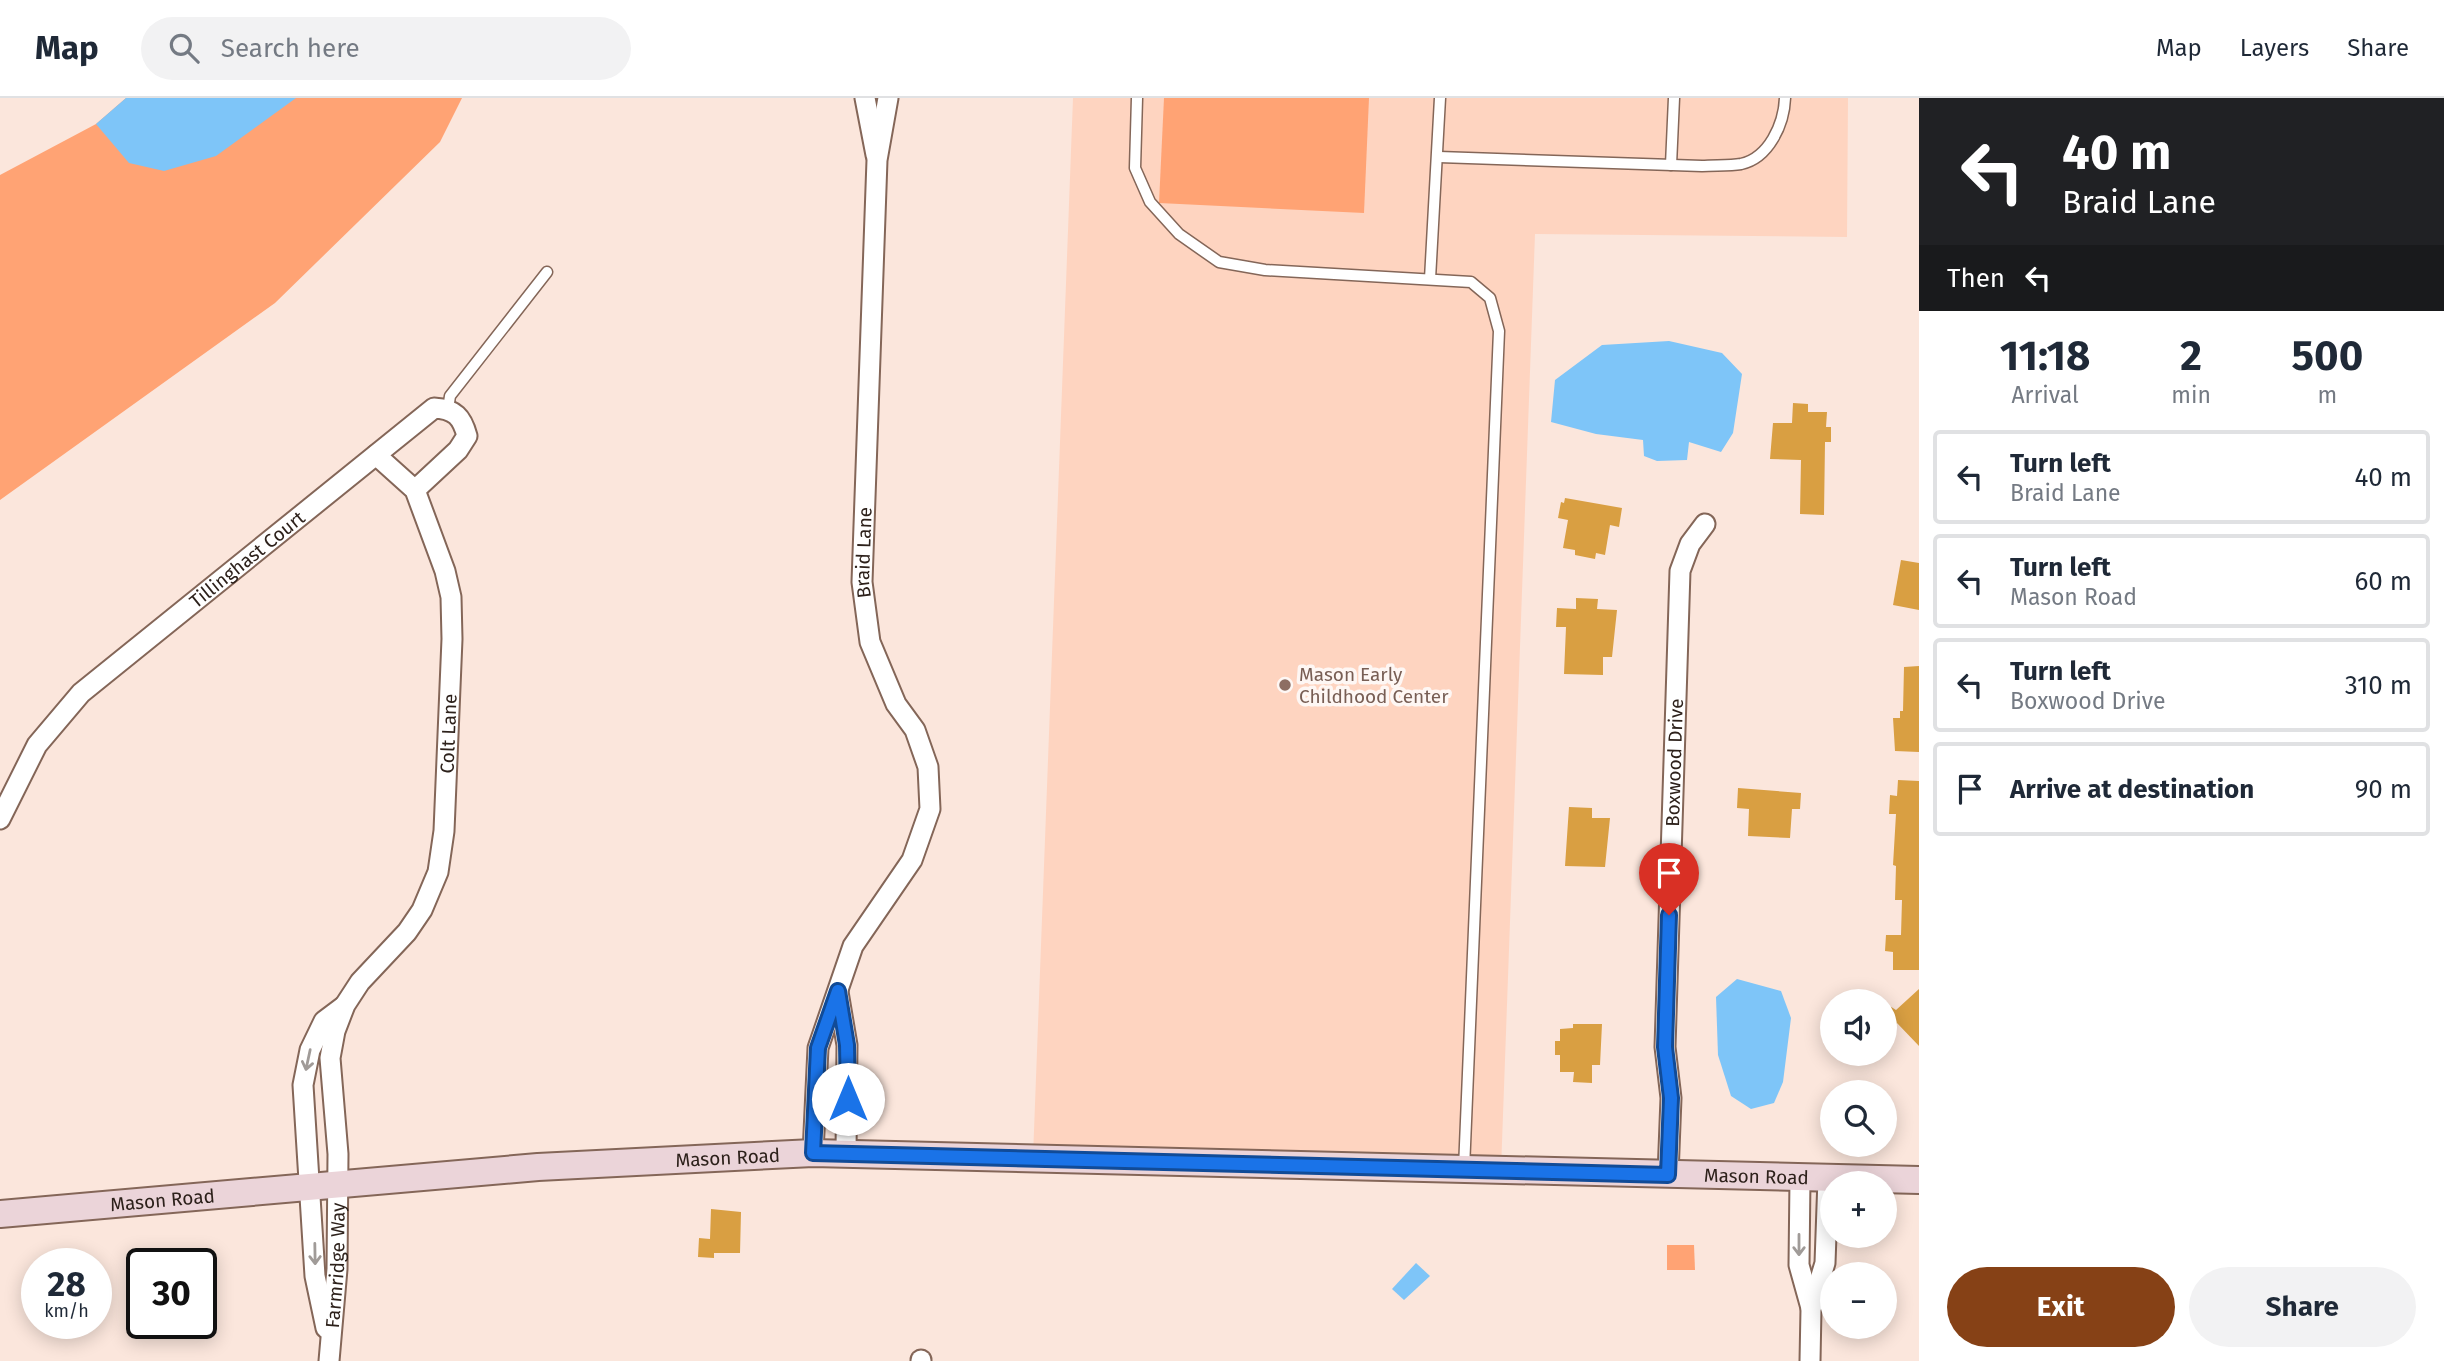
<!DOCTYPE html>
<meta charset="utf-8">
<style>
:root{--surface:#fff;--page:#f2f2f3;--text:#1f2937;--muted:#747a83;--line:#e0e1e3;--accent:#864116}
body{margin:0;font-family:"Fira Sans",sans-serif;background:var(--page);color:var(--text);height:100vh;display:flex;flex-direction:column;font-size:26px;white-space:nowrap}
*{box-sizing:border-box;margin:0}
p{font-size:23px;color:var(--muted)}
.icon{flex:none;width:38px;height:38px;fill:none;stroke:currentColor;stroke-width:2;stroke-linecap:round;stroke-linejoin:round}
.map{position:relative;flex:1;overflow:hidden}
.side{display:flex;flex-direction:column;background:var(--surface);width:525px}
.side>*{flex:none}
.hud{background:#202124;color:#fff;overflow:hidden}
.tools{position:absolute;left:1820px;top:891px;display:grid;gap:14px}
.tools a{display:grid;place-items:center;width:77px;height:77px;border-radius:50%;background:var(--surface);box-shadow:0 4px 18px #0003;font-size:35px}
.speed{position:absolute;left:21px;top:1150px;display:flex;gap:14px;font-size:35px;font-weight:700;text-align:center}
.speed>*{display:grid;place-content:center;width:91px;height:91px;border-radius:50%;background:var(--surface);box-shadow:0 4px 18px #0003;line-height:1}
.speed small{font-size:18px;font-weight:400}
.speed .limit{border:4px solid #111;border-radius:10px;background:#fff;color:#111}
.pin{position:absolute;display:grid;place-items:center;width:60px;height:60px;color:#fff;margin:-72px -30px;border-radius:50% 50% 50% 0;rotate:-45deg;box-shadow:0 0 7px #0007}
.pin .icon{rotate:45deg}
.me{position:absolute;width:77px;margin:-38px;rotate:0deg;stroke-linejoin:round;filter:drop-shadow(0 0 5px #0008)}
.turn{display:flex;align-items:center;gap:24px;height:147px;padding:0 28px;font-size:32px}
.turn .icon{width:91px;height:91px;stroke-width:2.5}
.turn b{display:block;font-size:49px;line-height:60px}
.then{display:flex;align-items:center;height:66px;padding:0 28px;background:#0003;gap:14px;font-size:26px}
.eta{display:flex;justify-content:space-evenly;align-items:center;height:119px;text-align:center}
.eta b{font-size:42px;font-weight:700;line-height:49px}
.primary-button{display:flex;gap:14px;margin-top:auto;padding:14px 28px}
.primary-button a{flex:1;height:80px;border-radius:42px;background:var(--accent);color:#fff;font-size:28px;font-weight:700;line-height:80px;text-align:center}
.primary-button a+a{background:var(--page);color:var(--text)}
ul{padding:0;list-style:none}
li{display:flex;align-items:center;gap:21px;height:94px;margin:0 14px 10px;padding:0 14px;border:4px solid var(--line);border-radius:7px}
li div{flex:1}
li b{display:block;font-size:26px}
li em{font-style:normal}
header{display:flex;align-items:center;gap:42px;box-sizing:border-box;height:98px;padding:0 35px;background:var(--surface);border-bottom:2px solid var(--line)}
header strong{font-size:33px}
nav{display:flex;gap:38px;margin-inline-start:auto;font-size:24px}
.search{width:490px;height:63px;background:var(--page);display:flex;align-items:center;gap:18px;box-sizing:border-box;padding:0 24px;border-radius:38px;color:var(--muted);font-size:26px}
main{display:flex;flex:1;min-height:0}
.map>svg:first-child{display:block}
.built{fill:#fed4c0}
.green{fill:#ffa374}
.water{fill:#7ec5f8}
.building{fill:#d99f42}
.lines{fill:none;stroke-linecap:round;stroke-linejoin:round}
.lane-casing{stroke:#846658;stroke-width:13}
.street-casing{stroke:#846658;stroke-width:23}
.secondary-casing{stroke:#846658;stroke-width:30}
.lane{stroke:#fff;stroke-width:10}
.street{stroke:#fff;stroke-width:19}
.secondary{stroke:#ebd4d9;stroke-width:26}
.oneway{stroke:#a09b98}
.route-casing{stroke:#114b97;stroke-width:18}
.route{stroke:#1a73e8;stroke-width:12}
.education-dot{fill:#8d6e63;stroke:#fef7f4;stroke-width:2.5}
.labels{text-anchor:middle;stroke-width:7;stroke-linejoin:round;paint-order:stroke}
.street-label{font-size:19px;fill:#2d211b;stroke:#fef7f4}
.education-label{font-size:19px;fill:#785e54;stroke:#fef7f4;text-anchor:start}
</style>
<header>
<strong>Map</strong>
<div class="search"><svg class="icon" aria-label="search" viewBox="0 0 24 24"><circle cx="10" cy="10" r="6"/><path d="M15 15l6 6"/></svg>Search here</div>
<nav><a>Map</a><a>Layers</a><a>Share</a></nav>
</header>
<main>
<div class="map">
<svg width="1919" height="1263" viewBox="0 0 1919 1263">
<rect width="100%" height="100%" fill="#fbe6dc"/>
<polygon class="built" points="1073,0 1848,0 1847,139 1535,136 1501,1072 1033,1059"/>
<g class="green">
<polygon points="126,0 462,0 440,44 275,205 0,402 0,77 96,26"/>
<polygon points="1164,0 1369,0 1364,115 1159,105"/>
<polygon points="1667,1147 1694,1147 1695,1172 1667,1172"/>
</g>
<g class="water">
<polygon points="126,0 296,0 216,58 164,73 129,65 96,26"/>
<polygon points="1669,243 1722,255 1742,276 1733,335 1721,354 1689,344 1687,362 1657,363 1644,358 1643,342 1596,336 1551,324 1555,282 1602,247"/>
<polygon points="1737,881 1781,893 1791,920 1783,984 1774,1005 1751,1011 1731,998 1718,957 1716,899"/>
<polygon points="1416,1165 1430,1178 1404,1202 1392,1191"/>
</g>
<g class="building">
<polygon points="1793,305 1808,306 1808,314 1827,314 1826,329 1831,329 1831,344 1825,344 1824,417 1800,416 1801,362 1770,361 1773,325 1792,325"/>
<polygon points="1565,400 1622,410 1619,429 1610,427 1605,457 1596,455 1595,461 1575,457 1575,452 1563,450 1568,422 1558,420 1561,404 1564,405"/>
<polygon points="1901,462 1919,465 1919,512 1893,507"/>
<polygon points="1576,500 1598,501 1597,511 1617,512 1612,559 1603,559 1603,577 1564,576 1566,529 1556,529 1557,510 1576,511"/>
<polygon points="1919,568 1919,654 1895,653 1893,620 1900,620 1900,613 1903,613 1904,569"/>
<polygon points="1898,682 1919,683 1919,872 1893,872 1893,854 1885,853 1886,837 1901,837 1902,802 1895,802 1896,768 1893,767 1896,716 1889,716 1890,697 1897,698"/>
<polygon points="1738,690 1801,695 1800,711 1792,711 1790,740 1748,738 1749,711 1737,710"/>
<polygon points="1569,709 1592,710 1592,720 1610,720 1605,769 1565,768"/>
<polygon points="1919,891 1919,948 1897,925 1894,928 1885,918 1885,905 1896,912"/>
<polygon points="1573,926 1602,926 1600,967 1592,967 1592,985 1573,984 1574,974 1560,974 1560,957 1555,957 1555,943 1560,943 1560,931 1573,930"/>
<polygon points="711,1111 741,1114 740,1155 714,1155 714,1160 698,1159 699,1140 710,1141"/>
</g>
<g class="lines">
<g class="lane-casing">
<g id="lane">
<polyline points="1137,0 1135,70 1150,104 1179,136 1219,164 1265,172 1471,184 1490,200 1499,233 1464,1071"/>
<path d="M1439,59L1702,68C1714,67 1729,68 1741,66C1769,60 1784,26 1785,0"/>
<polyline points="1671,67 1674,0"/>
<polyline points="1430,181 1440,0"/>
<polyline points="448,311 450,298 547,174"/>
</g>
</g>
<g class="street-casing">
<g id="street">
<polyline points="865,0 876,57"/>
<path id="s1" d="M0,721L37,647L81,595L434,310C455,311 462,319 467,338L458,352L415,392"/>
<polyline points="838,894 847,947 846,1056"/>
<path id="s2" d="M813,1055L818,950L853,848L912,762L930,711L928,669L915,632L896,606L870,544L862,484L877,62L888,0"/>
<path id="s3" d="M1668,1077L1671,1000L1665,949L1680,473L1690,446L1705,426"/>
<polyline points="1800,1081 1799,1167 1811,1210"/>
<polyline points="326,1230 315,1178 303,987 310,952 324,923 344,908"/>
<path id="s4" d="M329,1263L337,1171L338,1056L330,960L335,933L345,907L360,884L407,834L422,812L438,774L444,733L452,541L451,499L445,473L415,392L376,357"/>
<polyline points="921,1263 921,1262"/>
<polyline points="1810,1263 1811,1211 1825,1165 1828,1081"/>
</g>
</g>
<g class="secondary-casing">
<g id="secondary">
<path id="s5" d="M0,1116L538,1069L813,1055L1919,1082"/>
</g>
</g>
<use href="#lane" class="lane"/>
<use href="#street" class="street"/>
<use href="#secondary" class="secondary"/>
</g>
<defs><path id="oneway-shaft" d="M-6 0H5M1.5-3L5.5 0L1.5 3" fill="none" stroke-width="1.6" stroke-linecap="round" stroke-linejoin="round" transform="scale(1.75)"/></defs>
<g class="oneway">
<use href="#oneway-shaft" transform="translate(308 962) rotate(102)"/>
<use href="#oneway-shaft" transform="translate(1799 1147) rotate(90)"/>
<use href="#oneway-shaft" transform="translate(315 1156) rotate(89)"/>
</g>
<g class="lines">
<g class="route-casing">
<polyline id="route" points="848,1001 847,947 838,893 818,950 813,1055 1668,1077 1671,1000 1665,949 1669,817"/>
</g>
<use href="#route" class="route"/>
</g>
<circle class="education-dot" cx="1285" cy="587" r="7"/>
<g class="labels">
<g class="street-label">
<text dy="7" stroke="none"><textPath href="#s2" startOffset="642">Braid Lane</textPath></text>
<text dy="7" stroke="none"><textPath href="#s1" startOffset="364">Tillinghast Court</textPath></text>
<text dy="7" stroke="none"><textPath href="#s4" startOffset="662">Colt Lane</textPath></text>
<text dy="7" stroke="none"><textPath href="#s3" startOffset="413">Boxwood Drive</textPath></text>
<text dy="7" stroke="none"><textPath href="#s5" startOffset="730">Mason Road</textPath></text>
<text dy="7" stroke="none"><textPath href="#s5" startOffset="1759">Mason Road</textPath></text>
<text dy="7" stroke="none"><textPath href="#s5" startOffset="163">Mason Road</textPath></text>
<text dy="7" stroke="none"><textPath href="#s4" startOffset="96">Farmridge Way</textPath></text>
</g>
<g class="education-label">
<text x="1299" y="583">Mason Early<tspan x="1299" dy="22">Childhood Center</tspan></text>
</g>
</g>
</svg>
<div class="tools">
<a><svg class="icon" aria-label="sound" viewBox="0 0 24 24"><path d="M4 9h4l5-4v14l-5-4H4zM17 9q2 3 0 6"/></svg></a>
<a><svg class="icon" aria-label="search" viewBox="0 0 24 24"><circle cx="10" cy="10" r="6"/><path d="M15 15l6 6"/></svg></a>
<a>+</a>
<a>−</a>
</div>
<div class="speed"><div>28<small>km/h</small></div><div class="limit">30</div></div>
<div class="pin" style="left:1669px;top:817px;background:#d93025"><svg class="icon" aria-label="arrive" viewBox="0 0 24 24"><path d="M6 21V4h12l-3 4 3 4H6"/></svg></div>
<svg class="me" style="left:848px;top:1001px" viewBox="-20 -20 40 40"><circle r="19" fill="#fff"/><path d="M0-13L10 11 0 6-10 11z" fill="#1a73e8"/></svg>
</div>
<section class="side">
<div class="hud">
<div class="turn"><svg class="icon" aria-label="left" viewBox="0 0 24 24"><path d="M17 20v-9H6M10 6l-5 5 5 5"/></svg><div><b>40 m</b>Braid Lane</div></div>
<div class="then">Then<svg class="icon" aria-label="left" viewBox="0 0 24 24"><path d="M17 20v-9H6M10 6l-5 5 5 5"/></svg></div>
</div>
<div class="eta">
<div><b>11:18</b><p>Arrival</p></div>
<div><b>2</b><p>min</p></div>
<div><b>500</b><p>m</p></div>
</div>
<ul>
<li><svg class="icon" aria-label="left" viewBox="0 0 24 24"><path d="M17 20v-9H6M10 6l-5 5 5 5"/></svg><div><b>Turn left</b><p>Braid Lane</p></div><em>40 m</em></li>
<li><svg class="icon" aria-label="left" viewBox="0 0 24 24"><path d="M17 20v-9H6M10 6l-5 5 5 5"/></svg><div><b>Turn left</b><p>Mason Road</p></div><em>60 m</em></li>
<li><svg class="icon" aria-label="left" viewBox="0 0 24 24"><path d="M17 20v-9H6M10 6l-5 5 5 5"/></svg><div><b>Turn left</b><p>Boxwood Drive</p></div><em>310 m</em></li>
<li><svg class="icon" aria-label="arrive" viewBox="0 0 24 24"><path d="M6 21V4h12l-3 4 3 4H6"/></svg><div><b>Arrive at destination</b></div><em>90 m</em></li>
</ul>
<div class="primary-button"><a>Exit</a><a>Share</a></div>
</section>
</main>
